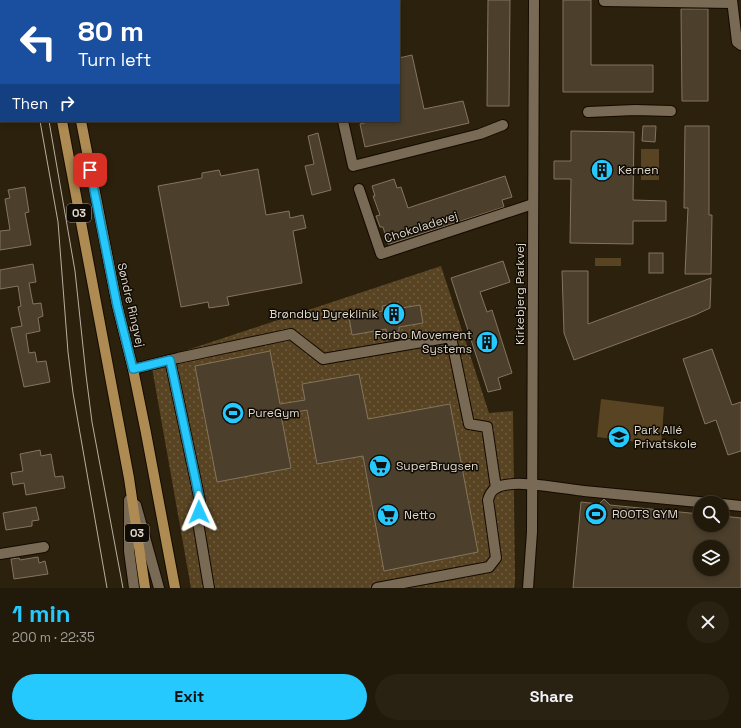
<!DOCTYPE html>
<meta charset="utf-8">
<style>
:root{--surface:#21190a;--page:#292213;--text:#f1f3f6;--muted:#a2a09c;--line:#3e382b;--accent:#26c9fe}
body{margin:0;font-family:"Space Grotesk",sans-serif;background:var(--page);color:var(--text);height:100vh;display:flex;flex-direction:column;font-size:15px;white-space:nowrap}
*{box-sizing:border-box;margin:0}
p{font-size:13px;color:var(--muted)}
.icon{flex:none;width:22px;height:22px;fill:none;stroke:currentColor;stroke-width:2;stroke-linecap:round;stroke-linejoin:round}
.map{position:relative;height:588px;overflow:hidden}
.drawer{display:flex;flex-direction:column;background:var(--surface);flex:1}
.drawer>*{flex:none}
.guide{position:absolute;left:0px;top:0px;width:400px;height:122px;box-shadow:0 2px 6px #0003,0 0 0 1px var(--line);background:#1a4fa0;color:#fff;overflow:hidden}
.tools{position:absolute;left:693px;top:496px;display:grid;gap:8px}
.tools a{display:grid;place-items:center;width:36px;height:36px;border-radius:50%;background:var(--surface);box-shadow:0 2px 6px #0003,0 0 0 1px var(--line);font-size:20px}
.pin{position:absolute;display:grid;place-items:center;width:34px;height:34px;color:#fff;margin:-17px;border-radius:8px;box-shadow:0 2px 6px #0006}
.me{position:absolute;width:44px;margin:-22px;rotate:359deg;stroke-linejoin:round;filter:drop-shadow(0 0 3px #0008)}
.turn{display:flex;align-items:center;gap:14px;height:84px;padding:0 12px;font-size:18px}
.turn .icon{width:52px;height:52px;stroke-width:2.5}
.turn b{display:block;font-size:28px;line-height:34px}
.then{display:flex;align-items:center;height:38px;padding:0 12px;background:#0003;gap:8px;font-size:15px}
.round{display:grid;place-items:center;flex:none;width:42px;height:42px;border-radius:21px;background:var(--page)}
.summary{display:flex;align-items:center;justify-content:space-between;height:68px;padding:0 12px}
h1{font-size:24px;font-weight:600;line-height:30px;color:var(--accent)}
.primary-button{display:flex;gap:8px;margin-top:auto;padding:8px 12px}
.primary-button a{flex:1;height:46px;border-radius:24px;background:var(--accent);color:#111;font-size:16px;font-weight:600;line-height:46px;text-align:center}
.primary-button a+a{background:var(--page);color:var(--text)}
.map>svg:first-child{display:block}
.grass{fill:url(#grass-dots)}
.garden{fill:#584422}
.building{fill:#4c3f2b;stroke:#84755f;fill-rule:evenodd}
.lines{fill:none;stroke-linecap:round;stroke-linejoin:round}
.minor-casing{stroke:#140a00;stroke-width:12}
.major-casing{stroke:#140a00;stroke-width:12}
.minor{stroke:#786a54;stroke-width:10}
.major{stroke:#ad8b52;stroke-width:10}
.tram{stroke:#b7afa0;stroke-width:1}
.route-casing{stroke:#1983a5;stroke-width:10}
.route{stroke:#26c9fe;stroke-width:7}
.labels{text-anchor:middle;stroke-width:3;stroke-linejoin:round;paint-order:stroke}
.shield{fill:#100b04;stroke:#a19a8f;stroke-width:1}
.shield-label{font-size:11px;font-weight:bold;fill:#dfd8cb}
.poi-label{font-size:12px;fill:#dfd8cb;stroke:#100b04;text-anchor:start}
.street-label{font-size:12px;fill:#dfd8cb;stroke:#100b04}
</style>
<div class="map">
<svg width="741" height="588" viewBox="0 0 741 588">
<defs>
<pattern id="grass-dots" width="8" height="8" patternUnits="userSpaceOnUse"><rect width="8" height="8" fill="#584422"/><path d="M2 2h.1M6 6h.1" fill="none" stroke="#705e41" stroke-width="1.8" stroke-linecap="round"/></pattern>
</defs>
<rect width="100%" height="100%" fill="#2c210d"/>
<polygon class="grass" points="441,266 489,413 513,411 515,582 514,588 191,588 151,362"/>
<g class="garden">
<rect x="641" y="149" width="18" height="31"/>
<rect x="595" y="258" width="26" height="8"/>
<polygon points="601,399 664,407 661,445 597,437"/>
</g>
<g class="building">
<polygon points="488,0 510,0 509,106 487,106"/>
<polygon points="563,0 591,0 591,65 653,65 653,92 563,92"/>
<polygon points="681,9 708,9 708,101 682,101"/>
<polygon points="412,55 424,109 463,101 469,123 365,147 360,124 372,121 399,121 399,58"/>
<polygon points="643,126 656,126 655,142 642,141"/>
<polygon points="685,126 709,126 709,215 712,215 711,274 685,274 688,208 684,208"/>
<polygon points="571,131 634,132 633,200 666,201 666,221 633,221 633,244 570,243 571,179 554,179 554,161 571,161"/>
<polygon points="318,133 331,190 312,195 305,166 314,164 308,136"/>
<polygon points="258,169 266,215 289,211 290,218 303,215 306,228 293,231 302,283 227,297 229,305 209,308 208,302 181,307 158,186 202,178 202,173 219,170 221,176"/>
<polygon points="505,176 512,197 502,200 504,207 390,244 388,244 383,227 380,227 376,216 380,215 373,196 375,196 372,186 394,179 397,188 401,187 408,208"/>
<polygon points="25,187 29,212 25,213 31,245 0,250 0,231 10,230 5,199 10,198 8,190"/>
<rect x="649" y="253" width="14" height="20"/>
<polygon points="503,261 510,282 480,292 487,312 492,310 512,373 498,378 501,389 488,392 451,278"/>
<polygon points="33,264 36,282 29,283 33,304 41,303 43,316 38,318 40,331 26,334 29,353 35,352 37,362 46,361 50,382 24,387 11,328 22,326 18,307 21,306 18,286 0,289 0,270"/>
<polygon points="562,271 588,271 588,324 711,278 710,308 695,315 574,360 564,333"/>
<polygon points="394,304 395,309 420,305 423,323 399,327 399,331 387,334 386,329 352,335 349,317 383,311 382,306"/>
<polygon points="712,349 732,405 741,402 741,451 728,455 716,420 705,424 683,359"/>
<polygon points="270,351 280,404 305,400 302,384 359,374 368,419 450,404 478,552 384,571 363,456 317,464 307,410 281,415 291,468 217,482 195,366"/>
<polygon points="40,450 41,456 51,454 55,477 63,476 65,488 26,495 24,483 13,485 11,473 23,471 20,454"/>
<path d="M604,499L610,505L700,514V525H722V516L741,518V588H573L581,502L599,504ZM700,547H722V569H700Z"/>
<polygon points="36,507 39,520 32,521 32,526 6,530 3,513"/>
<polygon points="38,557 39,563 45,561 48,574 14,579 11,559 19,558 20,560"/>
</g>
<g class="lines">
<g class="minor-casing">
<g id="minor">
<polyline points="297,0 298,1"/>
<polyline points="732,0 737,42 741,45"/>
<polyline points="604,1 732,3"/>
<polyline points="588,112 635,110 671,111"/>
<polyline points="343,121 353,166 480,134 503,125"/>
<polyline points="359,189 381,254 533,204"/>
<polyline points="170,360 196,482 200,502 198,522 209,588"/>
<polyline points="133,369 178,358 291,334 323,359 451,337 469,424 487,427 496,488"/>
<polyline points="129,500 129,551 134,588"/>
<polyline points="722,504 741,506"/>
<polyline points="136,505 159,588"/>
<polyline points="0,554 44,547"/>
<path d="M377,588L489,567L496,558L488,500C489,496 492,490 496,488C512,478 565,489 584,491C626,495 668,499 709,503"/>
<polyline points="528,588 532,532 534,0"/>
</g>
</g>
<g class="major-casing">
<g id="major">
<polyline points="39,0 39,1"/>
<polyline points="59,0 59,1"/>
<polyline points="62,121 129,478 145,588"/>
<polyline points="81,121 117,305 133,369 146,433 175,588"/>
</g>
</g>
<use href="#minor" class="minor"/>
<use href="#major" class="major"/>
<g class="tram">
<polyline points="19,0 20,1"/>
<polyline points="27,0 27,1"/>
<polyline points="40,121 58,222 68,352 73,393 107,588"/>
<polyline points="49,121 75,271 86,375 92,422 123,588"/>
</g>
</g>
<g class="lines">
<g class="route-casing">
<polyline id="route" points="90,170 117,305 133,369 170,360 196,482 200,502 199,512"/>
</g>
<use href="#route" class="route"/>
</g>
<defs>
<g id="building-disc" transform="scale(1.15)"><circle r="9.5" fill="#26c9fe" stroke="#100b04"/><path d="M-4-6H4V6H1V3H-1V6H-4ZM-2.5-4.3h1.7v1.8h-1.7ZM.8-4.3h1.7v1.8H.8ZM-2.5-1h1.7V.8h-1.7ZM.8-1h1.7V.8H.8Z" fill="#111"/></g>
<g id="stadium-disc" transform="scale(1.15)"><circle r="9.5" fill="#26c9fe" stroke="#100b04"/><path d="M0-5a6.5 5 0 1 0 0 10a6.5 5 0 1 0 0-10ZM-3.5-1.8h7v3.6h-7Z" fill="#111"/></g>
<g id="school-disc" transform="scale(1.15)"><circle r="9.5" fill="#26c9fe" stroke="#100b04"/><path d="M0-5L7-2L0 1L-7-2ZM-4 1L0 2.5L4 1V4Q0 6-4 4Z" fill="#111"/></g>
<g id="supermarket-disc" transform="scale(1.15)"><circle r="9.5" fill="#26c9fe" stroke="#100b04"/><path d="M-6-5.5h2.5l.6 2H6L4.5 2H-2.5L-4.4-4H-6ZM-1.5 3.2a1.3 1.3 0 1 0 .1 0ZM3 3.2a1.3 1.3 0 1 0 .1 0Z" fill="#111"/></g>
</defs>
<g fill-rule="evenodd">
<use href="#building-disc" x="602" y="170"/>
<use href="#building-disc" x="394" y="314"/>
<use href="#building-disc" x="487" y="342"/>
<use href="#stadium-disc" x="233" y="413"/>
<use href="#school-disc" x="619" y="437"/>
<use href="#supermarket-disc" x="380" y="466"/>
<use href="#stadium-disc" x="596" y="514"/>
<use href="#supermarket-disc" x="388" y="515"/>
</g>
<g class="labels">
<g class="shield">
<rect x="67" y="204" width="24" height="18" rx="3"/>
<rect x="125" y="524" width="24" height="18" rx="3"/>
</g>
<g class="shield-label">
<text x="79" y="217">O3</text>
<text x="137" y="537">O3</text>
</g>
<g class="poi-label">
<text x="618" y="174">Kernen</text>
<text x="378" y="318" text-anchor="end">Brøndby Dyreklinik</text>
<text x="472" y="339" text-anchor="end">Forbo Movement<tspan x="472" dy="14">Systems</tspan></text>
<text x="248" y="417">PureGym</text>
<text x="634" y="434">Park Allé<tspan x="634" dy="14">Privatskole</tspan></text>
<text x="396" y="470">SuperBrugsen</text>
<text x="612" y="518">ROOTS GYM</text>
<text x="404" y="519">Netto</text>
</g>
<g class="street-label">
<text transform="translate(421 227) rotate(-18)" y="4">Chokoladevej</text>
<text transform="translate(520 294) rotate(-90)" y="4">Kirkebjerg Parkvej</text>
<text transform="translate(131 305) rotate(77)" y="4">Søndre Ringvej</text>
</g>
</g>
</svg>
<div class="tools">
<a><svg class="icon" aria-label="search" viewBox="0 0 24 24"><circle cx="10" cy="10" r="6"/><path d="M15 15l6 6"/></svg></a>
<a><svg class="icon" aria-label="layers" viewBox="0 0 24 24"><path d="M12 4l9 5-9 5-9-5zM3 14l9 5 9-5"/></svg></a>
</div>
<div class="pin" style="left:90px;top:170px;background:#d93025"><svg class="icon" aria-label="arrive" viewBox="0 0 24 24"><path d="M6 21V4h12l-3 4 3 4H6"/></svg></div>
<svg class="me" style="left:199px;top:512px" viewBox="-20 -20 40 40"><path d="M0-17L14 15 0 8-14 15z" fill="#26c9fe" stroke="#fff" stroke-width="4"/></svg>
<div class="guide">
<div class="turn"><svg class="icon" aria-label="left" viewBox="0 0 24 24"><path d="M17 20v-9H6M10 6l-5 5 5 5"/></svg><div><b>80 m</b>Turn left</div></div>
<div class="then">Then<svg class="icon" aria-label="right" viewBox="0 0 24 24"><path d="M7 20v-9h11M14 6l5 5-5 5"/></svg></div>
</div>
</div>
<section class="drawer">
<div class="summary"><div><h1>1 min</h1><p>200 m · 22:35</p></div><a class="round"><svg class="icon" aria-label="close" viewBox="0 0 24 24"><path d="M6 6l12 12M18 6L6 18"/></svg></a></div>
<div class="primary-button"><a>Exit</a><a>Share</a></div>
</section>
